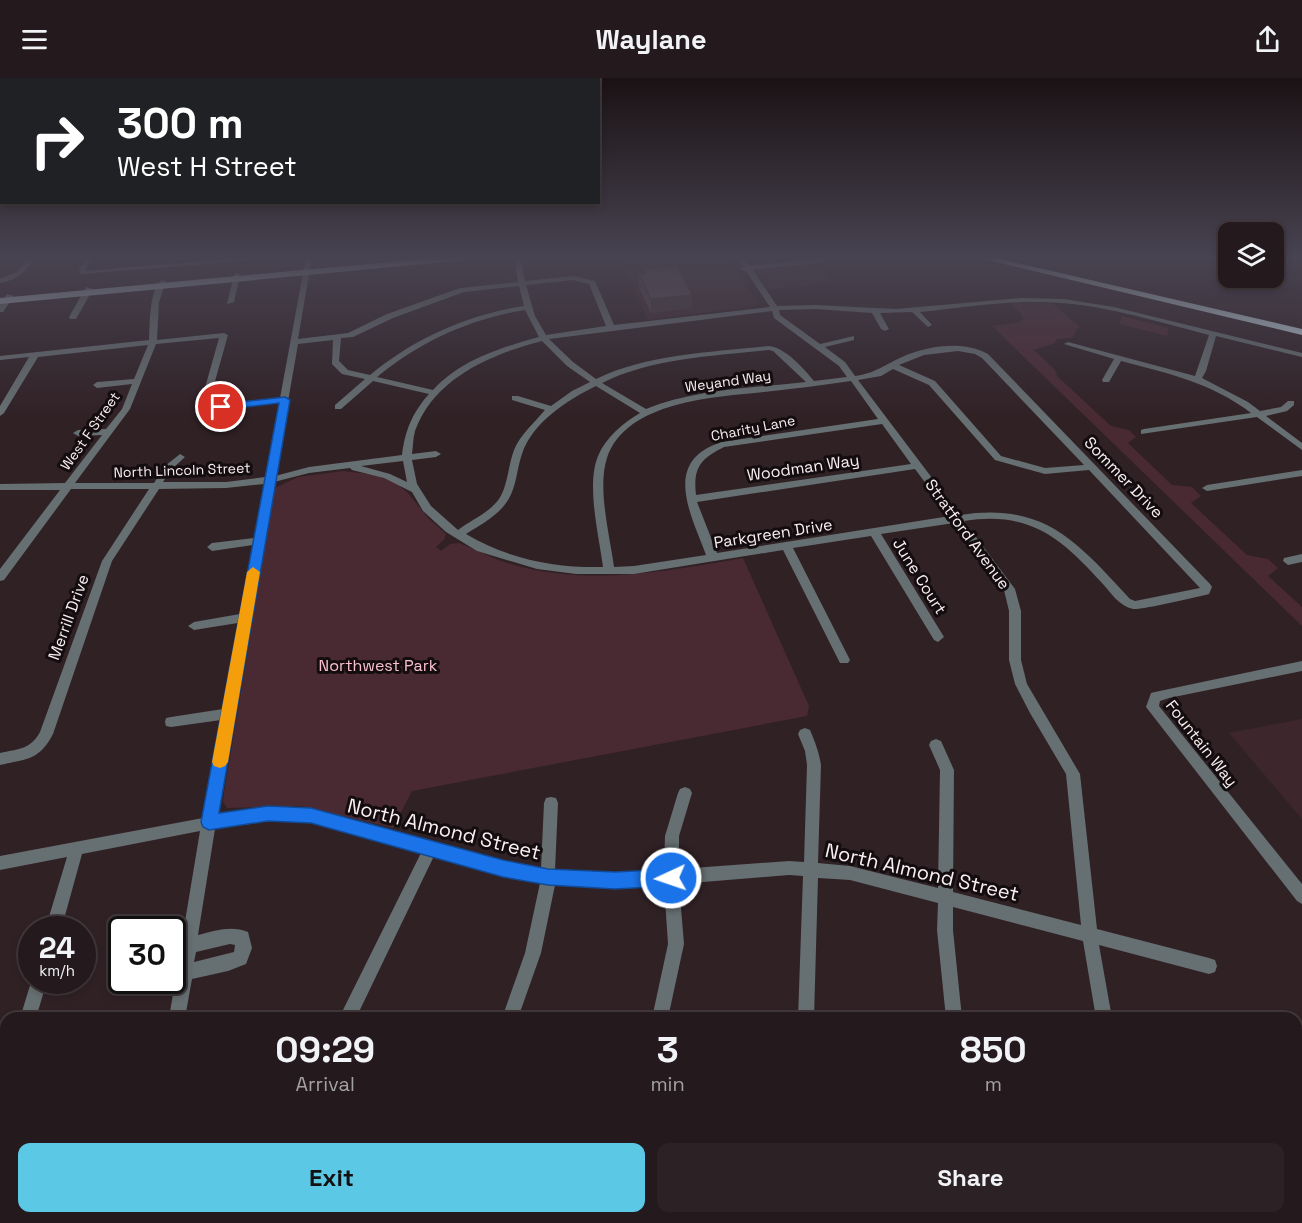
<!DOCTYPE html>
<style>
:root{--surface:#24191c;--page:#2c2225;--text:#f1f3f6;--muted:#a3a0a3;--line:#41383b;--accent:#5bc8e6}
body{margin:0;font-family:"Space Grotesk",sans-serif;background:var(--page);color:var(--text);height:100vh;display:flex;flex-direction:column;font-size:22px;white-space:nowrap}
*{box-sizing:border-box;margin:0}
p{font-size:20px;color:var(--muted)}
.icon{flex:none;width:33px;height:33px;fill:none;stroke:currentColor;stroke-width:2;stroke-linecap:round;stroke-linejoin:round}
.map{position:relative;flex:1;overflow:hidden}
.side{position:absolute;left:0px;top:934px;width:1302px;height:212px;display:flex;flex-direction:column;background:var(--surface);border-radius:18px 18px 0 0;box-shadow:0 3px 9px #0003,0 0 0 2px var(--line)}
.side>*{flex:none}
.banner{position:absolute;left:0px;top:0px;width:600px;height:126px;box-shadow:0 3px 9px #0003,0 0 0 2px var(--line);background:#202124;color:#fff;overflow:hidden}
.fabs{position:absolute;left:1218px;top:144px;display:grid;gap:12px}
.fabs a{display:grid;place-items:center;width:66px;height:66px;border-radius:12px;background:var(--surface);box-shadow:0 3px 9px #0003,0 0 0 2px var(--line);font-size:30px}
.speed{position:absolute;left:18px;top:838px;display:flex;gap:12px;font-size:30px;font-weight:700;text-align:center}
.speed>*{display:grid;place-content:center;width:78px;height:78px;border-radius:50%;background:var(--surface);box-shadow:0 3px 9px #0003,0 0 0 2px var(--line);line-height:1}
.speed small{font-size:15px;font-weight:400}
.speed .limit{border:3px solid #111;border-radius:9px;background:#fff;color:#111}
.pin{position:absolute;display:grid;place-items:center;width:51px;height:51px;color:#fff;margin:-26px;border:3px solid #fff;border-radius:50%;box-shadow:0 2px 6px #0007}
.me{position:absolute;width:66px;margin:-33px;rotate:267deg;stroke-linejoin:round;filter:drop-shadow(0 0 4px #0008)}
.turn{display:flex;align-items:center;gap:21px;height:126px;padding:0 18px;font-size:27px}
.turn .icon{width:78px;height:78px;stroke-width:2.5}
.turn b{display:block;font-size:42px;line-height:51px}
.eta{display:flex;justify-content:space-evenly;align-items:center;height:102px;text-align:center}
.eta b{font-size:36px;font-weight:600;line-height:42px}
.primary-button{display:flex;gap:12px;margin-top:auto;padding:12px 18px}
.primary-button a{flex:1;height:69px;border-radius:12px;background:var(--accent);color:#111;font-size:24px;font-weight:600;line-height:69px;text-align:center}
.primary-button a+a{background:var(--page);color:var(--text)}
header{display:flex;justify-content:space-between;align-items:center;height:78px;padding:0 18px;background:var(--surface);font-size:27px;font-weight:600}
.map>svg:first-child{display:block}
.built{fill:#3d272d}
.green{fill:#492a33}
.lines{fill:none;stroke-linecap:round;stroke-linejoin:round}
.minor{fill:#666f71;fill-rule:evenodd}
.major{fill:#a6b8be;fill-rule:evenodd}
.highway{fill:#c0d5dc;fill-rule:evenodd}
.wall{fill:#524246}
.shaded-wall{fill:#423639}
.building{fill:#5f4d51;stroke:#423639;stroke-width:1.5}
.route{fill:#1a73e8;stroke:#114b97;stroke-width:1.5}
.slow{fill:#f59e0b}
.labels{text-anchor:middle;stroke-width:6;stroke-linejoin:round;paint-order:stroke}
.far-street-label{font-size:14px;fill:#faeff2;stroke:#140d0f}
.street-label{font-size:16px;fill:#faeff2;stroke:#140d0f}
.park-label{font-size:16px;fill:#fbc0d0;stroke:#140d0f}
.near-street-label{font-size:20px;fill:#faeff2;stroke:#140d0f}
</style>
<header><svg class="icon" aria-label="menu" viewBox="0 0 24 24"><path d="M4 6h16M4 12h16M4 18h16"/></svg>Waylane<svg class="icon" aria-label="share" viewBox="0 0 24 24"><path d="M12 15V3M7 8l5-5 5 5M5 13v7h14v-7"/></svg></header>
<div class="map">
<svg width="1302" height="1145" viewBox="0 0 1302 1145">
<rect width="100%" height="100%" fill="#302125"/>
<g class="built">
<polygon points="619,179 727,179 759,227 648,242"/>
<polygon points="817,186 833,205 768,212 756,195 761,192"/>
<polygon points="1302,641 1302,741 1229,655"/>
</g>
<g class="green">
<polygon points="1010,225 1052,225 1079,248 1072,260 1057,261 1055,265 1034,272 1055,292 1057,298 1111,348 1129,352 1136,359 1128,365 1172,407 1192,409 1201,418 1191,425 1247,477 1268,481 1278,490 1268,498 1302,529 1302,548 992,248 1016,245 1023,242 1022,237"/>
<polygon points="1122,238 1169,250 1167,258 1119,246"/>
<path d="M343,393L377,397L397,406L408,415L428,440L446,456L444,462L436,469L441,473L450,466L459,465C473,470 487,478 501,483C581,510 663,494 743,480L809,628L807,638L412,713L393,750L300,728L227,730L223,724L224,715L275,410L298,399Z"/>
</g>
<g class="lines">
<g class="minor">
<path d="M30,179H36C26,193 18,202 0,205V201L17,194Z"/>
<polygon points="87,179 93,179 85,193 251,179 273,179 270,181 80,196 79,191"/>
<path d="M306,179H312L298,261L348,255L387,236L460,210L518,204L514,179H520L525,203L573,198L595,203L614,247L770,229L746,193L740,191L743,189L737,179H743L750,188L830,179V181L820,185L753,192L777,228L815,227L896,231L1022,220L1064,221L1114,229L1302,275V279L1216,258L1206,293L1202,300L1248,324L1260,333L1281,329L1288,323H1294V327L1287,333L1266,338L1302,365V372L1257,339L1141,356V352L1144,351L1251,335C1212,305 1167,295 1121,283L1109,304H1103L1102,302L1114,281L1064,266L1068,264L1195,298L1209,257C1154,243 1099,225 1043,224C1002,223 961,230 920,234L932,247L928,249L912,234L880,235L889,251L885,253L881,251L872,235L815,231L779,232L780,237L820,266L854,258V262L825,269L845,284L855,298C876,295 884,287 902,279C927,268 963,262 988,276L1210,506L1212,509L1209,516C1197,519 1142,532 1133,531C1119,528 1111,515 1102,505C1060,459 1030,433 964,443L1015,511L1021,533V582L1027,606L1080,696L1097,851L1209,880L1215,882L1217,888L1215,894L1209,896L1099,867L1112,940H1096L1083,863L953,829V852L962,940H946L937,852L938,825L850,802L818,800L814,940H798L803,798L789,797L679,806L684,866L668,940H652L668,866L664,807L615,810L555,807L541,875L518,940H502L525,875L540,805L503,797L434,778L356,940H339L421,775L311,745L276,742L215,751L198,857C215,853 231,847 248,854L252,870L246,886L228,893L192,901L185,940H169L200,753L82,776L61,852H45L67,779L0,792V778L203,740L221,642L171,649L166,648L165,644L166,640L171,639L223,631L238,545L194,552L188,548L194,544L240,536L253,467L212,473L207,469L212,465L254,460L264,406L226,410L159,411L112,483L53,656C39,683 26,681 0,687V675C18,671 30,672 40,654L102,483L149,411H71L4,502L0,503V491L60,412H0V406L65,405L102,357L78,358L73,355L78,352L106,351L122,331L132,306L97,310L93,307L97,304L134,301L148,267L38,279L4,335L0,338V328L29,279L0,282V278L149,262C150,246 149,211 162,202L166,204L159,224L157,262L224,255L228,257L208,328L280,320ZM573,202L589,206L606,248L546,257L535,238L526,207ZM519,208L524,228C466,237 415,260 370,297L348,292L339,283L341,260L353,259L393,240L464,214ZM525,232L539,259C502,269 460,282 433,312L377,299C421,263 470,241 525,232ZM772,233L774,240L839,288L847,299L814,303C803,290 786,270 769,268C714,274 647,276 596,301L573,284L549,261ZM219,260L199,331L203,334L279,325L265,399L226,404H163L171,392L185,379L180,376L165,388L154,405H75L130,331L156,266ZM333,262L332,286L342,296L365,301L335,327V331H341L373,303L429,316C412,335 405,353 402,377L309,389L275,398L298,266ZM542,263L567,288L590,304L572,313L551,328L518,318H512V322L545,332C534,345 520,357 514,372C508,388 508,407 499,421C489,435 471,442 458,452L431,428L417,406L412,382L436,379L441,376L436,373L412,376C413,369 413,360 415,353C434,300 491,276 542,263ZM769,272L773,273L806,304C753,310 696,311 646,331L602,305C652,280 714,278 769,272ZM958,273L975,276L982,280L1084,387L1045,390L1001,378L935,303L899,287L924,277ZM893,291L929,307L995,382L1045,396L1089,392L1200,510L1135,523L1130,521C1077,464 1045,424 960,437L858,302L881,298ZM851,303L878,341L722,364C661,383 691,436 706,477L634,488L614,489C610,458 597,410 607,380C626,323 715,319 764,314C793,311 822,307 851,303ZM596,308L640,335C623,345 606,359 598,378C586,407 599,458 603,489C555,490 508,481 466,456C480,447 496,439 506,425C517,410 516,393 522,376C532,345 567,322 596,308ZM882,346L911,386L696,417C693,390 700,381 724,369ZM403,383L407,404L390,396L361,388ZM350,390L352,392L384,400L412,414L423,433L446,454L477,473L537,491L576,496H634L783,472L840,585H848L850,582L793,470L871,458L934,562L938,564L944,559L881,456L954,445L1004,512L1009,533V582L1015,606L1030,635L1066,696L1081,847L953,814L954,692L941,663L936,661L931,663L929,667L940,692L938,810L850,788L818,785L821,687C819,674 815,664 810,652L805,650L800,652L798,656L805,673L807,687L804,784L789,783L679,791V758L692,715L690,711L685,709L680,711L678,715L665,758L664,792L615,796L555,792L558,725L556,720L551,719L546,720L544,725L541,790L503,783L311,731L276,728L217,737L274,404L309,395ZM915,391L950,438L717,475L697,424ZM230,866L235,867L234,874L194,884L196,874Z"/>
<polygon points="237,195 240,197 234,224 227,226 234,197"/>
<polygon points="86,209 93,211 76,241 70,241 69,239"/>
<polygon points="7,216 14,218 3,234 0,234 0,227"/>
<polygon points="1302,392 1302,398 1207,413 1202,410 1207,407"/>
<polygon points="1302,476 1302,484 1288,487 1283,483 1284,480"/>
<polygon points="1302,583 1302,593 1169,620 1160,623 1159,628 1302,806 1302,826 1297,823 1146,629 1151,615 1155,614"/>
<polygon points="32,901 32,903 47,903 36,940 20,940"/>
<polygon points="6,1007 6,1044 0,1046 0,1010"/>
<polygon points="1302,1059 1302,1077 1296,1079 1296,1061"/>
<polygon points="132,1140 152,1140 151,1145 131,1145"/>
<rect x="302" y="1140" width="20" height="5"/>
<rect x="473" y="1140" width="20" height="5"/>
<polygon points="641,1140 661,1140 662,1145 642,1145"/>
<polygon points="819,1140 839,1140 840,1145 820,1145"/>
<polygon points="1000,1140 1020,1140 1022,1145 1002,1145"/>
<polygon points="1046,1140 1079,1140 1077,1145 1044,1145"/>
<polygon points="1185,1140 1205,1140 1207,1145 1187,1145"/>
</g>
<polygon class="major" points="444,179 471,179 467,182 0,226 0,220"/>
<polygon class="highway" points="975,179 991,179 1302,251 1302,257"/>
</g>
<polygon class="wall" points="643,192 692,217 692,230 651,235 639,210 639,196 643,196"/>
<polygon class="shaded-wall" points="692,217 692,230 651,235 651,221"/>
<polygon class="building" points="677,189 692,217 651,221 639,196 645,196 643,192"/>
<linearGradient id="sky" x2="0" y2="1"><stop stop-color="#1a1214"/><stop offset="0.53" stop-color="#484351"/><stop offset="1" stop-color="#484351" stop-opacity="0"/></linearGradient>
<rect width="1302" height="339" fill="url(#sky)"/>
<polygon class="route" points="285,319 290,322 219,735 268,728 311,730 503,782 548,791 615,794 671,791 677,794 679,800 677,806 671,808 615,811 548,807 503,799 311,745 268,743 209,752 203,749 201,744 279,325 221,332 216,329 221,326"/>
<polygon class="slow" points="253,489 260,494 228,684 225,688 220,690 214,688 212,684 247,494"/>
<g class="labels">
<g class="far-street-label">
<text transform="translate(728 303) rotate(-8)" y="5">Weyand Way</text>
<text transform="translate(753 350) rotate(-11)" y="5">Charity Lane</text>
<text transform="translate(90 353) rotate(-55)" y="5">West F Street</text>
<text transform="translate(182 392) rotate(-2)" y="5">North Lincoln Street</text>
</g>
<g class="street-label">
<text transform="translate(803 389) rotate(-8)" y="6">Woodman Way</text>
<text transform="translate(1124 399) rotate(46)" y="6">Sommer Drive</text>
<text transform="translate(773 455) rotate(-9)" y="6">Parkgreen Drive</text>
<text transform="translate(968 456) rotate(54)" y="6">Stratford Avenue</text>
<text transform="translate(920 498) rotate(58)" y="6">June Court</text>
<text transform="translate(68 539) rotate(-70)" y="6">Merrill Drive</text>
<text transform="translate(1202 665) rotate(52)" y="6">Fountain Way</text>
</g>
<g class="park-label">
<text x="378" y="593">Northwest Park</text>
</g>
<g class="near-street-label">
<text transform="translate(444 751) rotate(14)" y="7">North Almond Street</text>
<text transform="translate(922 794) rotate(13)" y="7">North Almond Street</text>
</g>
</g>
</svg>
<div class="fabs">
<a><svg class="icon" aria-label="layers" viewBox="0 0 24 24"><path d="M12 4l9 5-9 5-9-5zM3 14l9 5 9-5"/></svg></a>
</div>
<div class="speed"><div>24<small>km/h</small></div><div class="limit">30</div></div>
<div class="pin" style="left:221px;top:329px;background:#d93025"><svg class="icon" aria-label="arrive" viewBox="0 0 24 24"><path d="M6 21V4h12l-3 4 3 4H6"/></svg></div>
<svg class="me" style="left:671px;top:800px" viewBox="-20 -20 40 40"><circle r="17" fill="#1a73e8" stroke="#fff" stroke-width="3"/><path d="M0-11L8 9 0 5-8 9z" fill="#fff"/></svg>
<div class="banner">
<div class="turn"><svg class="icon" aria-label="right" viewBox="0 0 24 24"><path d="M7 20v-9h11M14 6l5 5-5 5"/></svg><div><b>300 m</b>West H Street</div></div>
</div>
<section class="side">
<div class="eta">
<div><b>09:29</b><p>Arrival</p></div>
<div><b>3</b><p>min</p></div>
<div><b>850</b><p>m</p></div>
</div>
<div class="primary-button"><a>Exit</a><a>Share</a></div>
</section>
</div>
